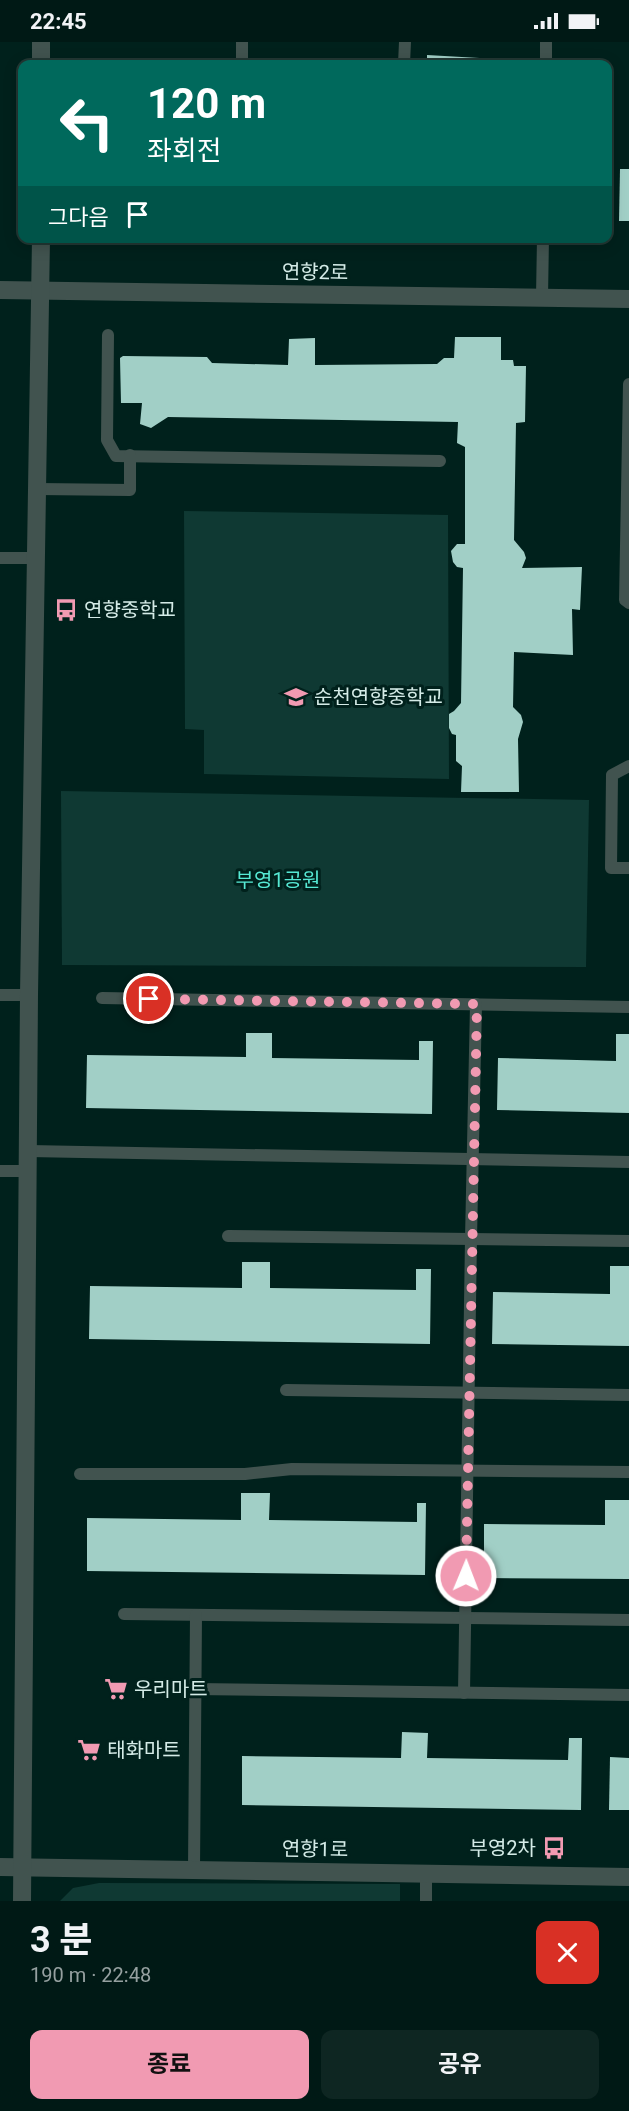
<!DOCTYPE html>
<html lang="ko">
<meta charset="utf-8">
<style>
:root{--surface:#001915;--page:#0e2622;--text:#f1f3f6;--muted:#95a0a0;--line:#223834;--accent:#f19ab2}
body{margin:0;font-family:Roboto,"Noto Sans KR",sans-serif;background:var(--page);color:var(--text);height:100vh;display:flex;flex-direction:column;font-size:22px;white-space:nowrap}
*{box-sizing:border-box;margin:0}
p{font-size:20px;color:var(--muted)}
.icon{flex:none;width:33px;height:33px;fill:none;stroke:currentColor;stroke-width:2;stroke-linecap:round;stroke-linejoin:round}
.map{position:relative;height:1859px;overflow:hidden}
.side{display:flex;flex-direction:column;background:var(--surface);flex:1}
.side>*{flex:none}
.banner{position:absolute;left:18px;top:18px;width:594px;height:183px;border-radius:12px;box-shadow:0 3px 15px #0003,0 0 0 2px var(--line);background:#00695c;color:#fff;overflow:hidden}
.pin{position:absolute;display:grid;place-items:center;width:51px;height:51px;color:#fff;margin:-26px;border:3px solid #fff;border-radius:50%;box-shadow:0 2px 6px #0007}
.me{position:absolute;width:66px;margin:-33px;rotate:1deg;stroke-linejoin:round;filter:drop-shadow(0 0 4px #0008)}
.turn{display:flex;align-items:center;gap:21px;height:126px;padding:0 30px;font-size:27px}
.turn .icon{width:78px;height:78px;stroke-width:2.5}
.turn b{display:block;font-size:42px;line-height:51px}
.then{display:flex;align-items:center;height:57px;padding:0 30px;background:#0003;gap:12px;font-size:22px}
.round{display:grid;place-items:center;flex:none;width:63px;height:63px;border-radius:12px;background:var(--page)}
.overview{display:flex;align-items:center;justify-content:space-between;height:102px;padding:0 30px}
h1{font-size:36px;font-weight:700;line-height:45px}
.action{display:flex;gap:12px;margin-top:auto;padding:12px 30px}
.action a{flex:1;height:69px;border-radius:12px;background:var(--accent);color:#111;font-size:24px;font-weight:700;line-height:69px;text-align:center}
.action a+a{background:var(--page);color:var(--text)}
.status{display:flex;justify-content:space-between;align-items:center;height:42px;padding:0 30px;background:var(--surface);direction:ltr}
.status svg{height:16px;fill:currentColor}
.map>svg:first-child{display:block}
.green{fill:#0f3933}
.building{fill:#a1cfc6}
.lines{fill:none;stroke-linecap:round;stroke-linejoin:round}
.service{stroke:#41534f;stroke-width:12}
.tertiary{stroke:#41534f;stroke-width:18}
.route{stroke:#f19ab2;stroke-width:10;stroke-dasharray:0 18}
.labels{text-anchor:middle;stroke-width:6;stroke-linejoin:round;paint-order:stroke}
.street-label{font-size:20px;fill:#d4ebe7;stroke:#00211c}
.poi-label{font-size:20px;fill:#d4ebe7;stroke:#00211c;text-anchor:start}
.park-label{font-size:20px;fill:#56e9d4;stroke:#00211c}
</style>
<div class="status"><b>22:45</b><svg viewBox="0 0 49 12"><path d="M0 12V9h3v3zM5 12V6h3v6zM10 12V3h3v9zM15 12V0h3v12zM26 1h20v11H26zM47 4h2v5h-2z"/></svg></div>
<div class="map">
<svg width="629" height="1859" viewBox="0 0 629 1859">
<rect width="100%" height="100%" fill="#00211c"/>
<g class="green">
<polygon points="184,469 448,473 449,737 204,732 204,688 185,687"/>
<polygon points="61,749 589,758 586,925 62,923"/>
<polygon points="99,1841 400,1842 400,1859 60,1859 73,1846"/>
</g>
<g class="building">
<polygon points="427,13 514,18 514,22 427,22"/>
<polygon points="620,127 629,127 629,179 619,179"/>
<polygon points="455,295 501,295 501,318 513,318 514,324 526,324 525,380 516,381 514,498 524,510 526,516 522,526 582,525 580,568 572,567 573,613 514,610 513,665 521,673 523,680 518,697 519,750 461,750 462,724 456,719 456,693 452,692 449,686 449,672 454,669 461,661 463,526 457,525 453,520 451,509 457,502 465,502 465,405 457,401 458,380 168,375 151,386 140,382 142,361 121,361 120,316 123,314 207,315 212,321 288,323 289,297 315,296 315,323 437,322 444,316 454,316"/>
<polygon points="246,991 272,991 272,1016 419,1018 419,999 433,999 432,1072 86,1066 87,1013 246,1015"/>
<polygon points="616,992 629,992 629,1071 497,1068 498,1016 616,1019"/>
<polygon points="242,1220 270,1220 270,1246 416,1248 416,1227 431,1227 430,1302 89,1297 90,1244 242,1246"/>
<polygon points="610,1224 629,1224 629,1304 492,1302 493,1250 610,1252"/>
<polygon points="241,1451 270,1451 269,1478 417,1480 417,1461 426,1461 425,1533 87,1529 87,1476 241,1478"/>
<polygon points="605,1458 629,1458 629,1537 484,1536 484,1482 605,1483"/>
<polygon points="402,1690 428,1691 427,1716 568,1718 569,1696 582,1696 581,1768 242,1763 242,1714 401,1716"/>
<polygon points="610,1715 629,1716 629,1768 609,1768"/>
</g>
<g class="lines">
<g class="service">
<polyline points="242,22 242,0"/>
<polyline points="404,22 405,0"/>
<polyline points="546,22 546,0"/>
<polyline points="542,255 543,196"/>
<polyline points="108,293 107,398 116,414 440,419"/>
<polyline points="629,342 625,558 629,561"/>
<polyline points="38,447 130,448 130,413"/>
<polyline points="0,516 36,516"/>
<polyline points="629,724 612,733 611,826 629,826"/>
<polyline points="0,953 29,953"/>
<polyline points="102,956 629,965"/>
<polyline points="29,1109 629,1120"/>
<polyline points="0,1129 27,1129"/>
<polyline points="228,1194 629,1199"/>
<polyline points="286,1348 629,1353"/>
<polyline points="80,1432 245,1432 292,1427 629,1430"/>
<polyline points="124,1572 629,1578"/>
<polyline points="195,1647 629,1653"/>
<polyline points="464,1651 471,1197 476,962"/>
<polyline points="194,1827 196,1573"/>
<polyline points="426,1859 426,1832"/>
</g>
<g class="tertiary">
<polyline points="41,22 41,0"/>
<polyline points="0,248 629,257"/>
<polyline points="0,1825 629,1835"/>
<polyline points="22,1859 29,953 41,196"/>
</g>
</g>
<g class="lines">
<polyline class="route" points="149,957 477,962 466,1534"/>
</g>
<defs>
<g id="bus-bare" transform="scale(1.8)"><path d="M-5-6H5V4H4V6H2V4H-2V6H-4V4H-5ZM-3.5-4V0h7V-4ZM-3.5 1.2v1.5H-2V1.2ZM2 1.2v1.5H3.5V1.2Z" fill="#f19ab2" stroke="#00211c" stroke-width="2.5" paint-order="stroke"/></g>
<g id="school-bare" transform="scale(1.8)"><path d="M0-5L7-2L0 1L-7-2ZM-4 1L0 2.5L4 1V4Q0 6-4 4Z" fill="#f19ab2" stroke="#00211c" stroke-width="2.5" paint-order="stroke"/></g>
<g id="supermarket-bare" transform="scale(1.8)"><path d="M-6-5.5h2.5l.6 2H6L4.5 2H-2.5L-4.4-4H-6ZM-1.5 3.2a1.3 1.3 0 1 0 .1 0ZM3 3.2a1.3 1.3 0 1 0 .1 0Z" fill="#f19ab2" stroke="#00211c" stroke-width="2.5" paint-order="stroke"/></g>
</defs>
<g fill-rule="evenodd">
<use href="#bus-bare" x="66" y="568"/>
<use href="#school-bare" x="296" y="655"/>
<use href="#supermarket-bare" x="116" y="1647"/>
<use href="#supermarket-bare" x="89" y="1708"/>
<use href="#bus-bare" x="554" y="1806"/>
</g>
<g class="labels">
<g class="street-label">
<text transform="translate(315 230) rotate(1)" y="7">연향2로</text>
<text transform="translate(315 1807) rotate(1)" y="7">연향1로</text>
</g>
<g class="poi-label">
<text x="84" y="575">연향중학교</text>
<text x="314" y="662">순천연향중학교</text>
<text x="134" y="1654">우리마트</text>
<text x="107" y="1715">태화마트</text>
<text x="536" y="1813" text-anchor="end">부영2차</text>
</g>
<g class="park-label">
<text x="278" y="845">부영1공원</text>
</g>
</g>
</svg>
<div class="pin" style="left:149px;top:957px;background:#d93025"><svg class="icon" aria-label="arrive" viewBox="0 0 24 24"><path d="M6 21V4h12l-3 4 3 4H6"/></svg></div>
<svg class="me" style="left:466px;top:1534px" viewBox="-20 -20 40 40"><circle r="17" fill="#f19ab2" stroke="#fff" stroke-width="3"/><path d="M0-11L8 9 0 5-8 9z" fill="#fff"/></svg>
<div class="banner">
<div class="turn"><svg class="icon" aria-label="left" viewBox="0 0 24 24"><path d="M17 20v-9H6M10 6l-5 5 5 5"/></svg><div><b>120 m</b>좌회전</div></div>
<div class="then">그다음<svg class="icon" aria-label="arrive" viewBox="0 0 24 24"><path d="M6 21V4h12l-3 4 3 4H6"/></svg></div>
</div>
</div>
<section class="side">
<div class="overview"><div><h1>3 분</h1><p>190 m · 22:48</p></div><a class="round" style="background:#d93025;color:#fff"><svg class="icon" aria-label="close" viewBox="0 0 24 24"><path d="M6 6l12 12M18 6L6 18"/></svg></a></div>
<div class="action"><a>종료</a><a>공유</a></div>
</section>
